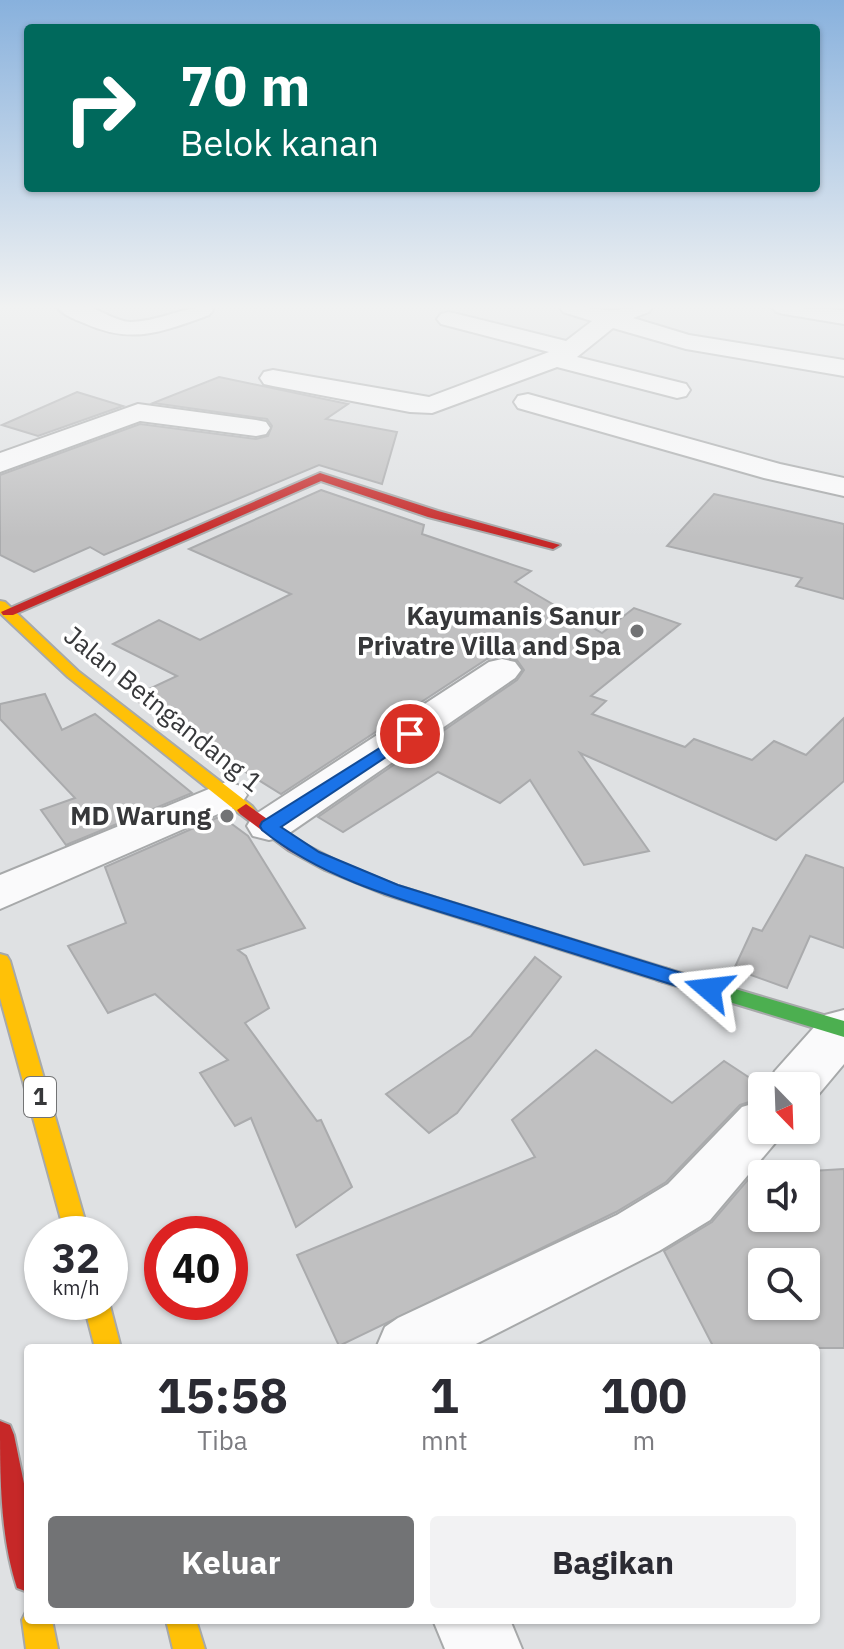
<!DOCTYPE html>
<html lang="id">
<style>
:root{--surface:#fff;--page:#f2f2f3;--text:#2b2b33;--muted:#7c7c81;--accent:#727375}
body{margin:0;font-family:"IBM Plex Sans",sans-serif;background:var(--page);color:var(--text);height:100vh;display:flex;flex-direction:column;font-size:30px;white-space:nowrap}
*{box-sizing:border-box;margin:0}
p{font-size:26px;color:var(--muted)}
.icon{flex:none;width:44px;height:44px;fill:none;stroke:currentColor;stroke-width:2;stroke-linecap:round;stroke-linejoin:round}
.map{position:relative;flex:1;overflow:hidden}
.panel{position:absolute;left:24px;top:1344px;width:796px;height:280px;display:flex;flex-direction:column;background:var(--surface);border-radius:8px;box-shadow:0 2px 6px #0004}
.panel>*{flex:none}
.guide{position:absolute;left:24px;top:24px;width:796px;height:168px;border-radius:8px;box-shadow:0 2px 6px #0004;background:#00695c;color:#fff;overflow:hidden}
.needle{width:52px;rotate:157deg}
.buttons{position:absolute;left:748px;top:1072px;display:grid;gap:16px}
.buttons a{display:grid;place-items:center;width:72px;height:72px;border-radius:8px;background:var(--surface);box-shadow:0 2px 6px #0004;font-size:40px}
.speed{position:absolute;left:24px;top:1216px;display:flex;gap:16px;font-size:40px;font-weight:700;text-align:center}
.speed>*{display:grid;place-content:center;width:104px;height:104px;border-radius:50%;background:var(--surface);box-shadow:0 2px 6px #0004;line-height:1}
.speed small{font-size:20px;font-weight:400}
.speed .limit{border:12px solid #d22;background:#fff;color:#111}
.pin{position:absolute;display:grid;place-items:center;width:68px;height:68px;color:#fff;margin:-34px;border:4px solid #fff;border-radius:50%;box-shadow:0 2px 8px #0007}
.me{position:absolute;width:88px;margin:-44px;rotate:287deg;stroke-linejoin:round;filter:drop-shadow(0 0 6px #0008)}
.turn{display:flex;align-items:center;gap:28px;height:168px;padding:0 24px;font-size:36px}
.turn .icon{width:104px;height:104px;stroke-width:2.5}
.turn b{display:block;font-size:56px;line-height:68px}
.eta{display:flex;justify-content:space-evenly;align-items:center;height:136px;text-align:center}
.eta b{font-size:48px;font-weight:700;line-height:56px}
.action{display:flex;gap:16px;margin-top:auto;padding:16px 24px}
.action a{flex:1;height:92px;border-radius:8px;background:var(--accent);color:#fff;font-size:32px;font-weight:700;line-height:92px;text-align:center}
.action a+a{background:var(--page);color:var(--text)}
.map>svg:first-child{display:block}
.building{fill:#c0c0c1;stroke:#aaabad;stroke-width:2;fill-rule:evenodd}
.lines{fill:none;stroke-linecap:round;stroke-linejoin:round}
.street-casing{stroke:#a7a9aa;stroke-width:4}
.fast-casing{stroke:#a7a9aa;stroke-width:4}
.slow-casing{stroke:#a7a9aa;stroke-width:4}
.jam-casing{stroke:#a7a9aa;stroke-width:4}
.street{fill:#fafafb;fill-rule:evenodd}
.fast{fill:#4caf50;fill-rule:evenodd}
.slow{fill:#ffc107;fill-rule:evenodd}
.jam{fill:#c62828;fill-rule:evenodd}
.route{fill:#1a73e8;stroke:#114b97;stroke-width:2}
.poi-dot{fill:#727375;stroke:#fff;stroke-width:3}
.labels{text-anchor:middle;stroke-width:7;stroke-linejoin:round;paint-order:stroke}
.shield{fill:#fff;stroke:#737475;stroke-width:2}
.shield-label{font-size:24px;font-weight:bold;fill:#37383a}
.poi-label{font-size:26px;font-weight:bold;fill:#37383a;stroke:#fff;text-anchor:end}
.street-label{font-size:26px;fill:#37383a;stroke:#fff}
</style>
<div class="map">
<svg width="844" height="1649" viewBox="0 0 844 1649">
<rect width="100%" height="100%" fill="#dfe1e3"/>
<g class="building">
<polygon points="219,377 348,404 326,419 397,432 382,484 319,465 104,555 90,547 34,572 0,555 0,475 140,424 256,439 268,436 272,426 267,419 153,403"/>
<polygon points="77,392 123,406 38,436 2,425"/>
<polygon points="321,490 424,525 422,534 531,571 515,582 602,633 634,608 680,624 591,696 606,701 592,714 685,747 694,739 752,760 774,741 806,755 844,718 844,781 776,840 580,753 649,851 584,865 530,780 500,803 438,772 343,832 318,817 517,680 524,670 517,660 503,656 487,659 281,794 184,734 187,739 132,697 177,676 113,644 159,620 200,640 291,594 189,549"/>
<polygon points="714,494 844,524 844,599 796,586 802,578 667,546"/>
<polygon points="45,694 62,730 95,714 192,793 66,845 41,810 75,798 0,719 0,704"/>
<polygon points="221,816 248,836 305,928 238,950 246,956 269,1008 245,1023 317,1121 321,1120 352,1187 296,1227 251,1118 235,1126 200,1073 228,1060 155,994 108,1013 68,946 126,923 105,867"/>
<polygon points="806,855 844,868 844,948 810,936 787,988 734,969 753,928 762,931"/>
<polygon points="535,957 561,977 457,1113 429,1133 386,1094 471,1036"/>
<polygon points="596,1050 672,1103 724,1061 762,1086 762,1098 740,1105 666,1182 616,1212 339,1346 297,1255 535,1157 512,1120"/>
<path d="M763,1162L778,1173L844,1169V1348H714L664,1251L712,1222ZM762,1174H806V1218H762ZM762,1262H806V1306H762Z"/>
</g>
<g class="lines">
<g class="street-casing">
<g id="street">
<path d="M57,307C67,307 80,305 89,307C103,311 115,321 130,322C158,322 180,307 210,307L213,310L209,315C162,332 132,345 84,323C74,319 63,315 57,307Z"/>
<path d="M560,307C576,307 590,308 606,310C613,311 641,307 652,307L649,312L633,318L689,335L844,360V376L686,349L613,328L577,357L686,384L690,390L686,396L677,398L557,367L432,413L410,412L273,386L264,384L260,378L264,372L273,370L429,397L549,352L441,324L437,319L441,314L449,312L566,341L592,321L563,312Z"/>
<polygon points="772,307 844,310 844,324 784,314 776,312"/>
<polygon points="528,394 780,464 844,478 844,496 764,478 518,408 514,402 518,396"/>
<polygon points="138,404 256,420 266,422 270,428 266,434 256,436 140,421 0,472 0,453"/>
<polygon points="502,659 515,662 521,670 515,678 285,836 269,840 253,836 247,826 253,816 489,662"/>
<polygon points="226,782 241,786 247,795 241,804 0,909 0,875"/>
<polygon points="844,1010 844,1064 813,1101 806,1103 806,1086 767,1086 775,1071 825,1015"/>
<polygon points="762,1101 762,1130 786,1130 710,1220 659,1251 468,1348 376,1348 385,1327 398,1318 617,1215 668,1184 742,1107"/>
<polygon points="433,1620 510,1620 522,1649 445,1649"/>
</g>
</g>
<g class="fast-casing">
<polygon id="fast" points="664,968 844,1021 844,1037 657,980 654,975 657,970"/>
</g>
<g class="slow-casing">
<g id="slow">
<polygon points="0,601 5,602 78,671 252,806 255,810 252,814 240,814 68,677 0,613"/>
<polygon points="0,954 7,956 10,961 89,1234 65,1234 0,998"/>
<polygon points="83,1302 109,1302 121,1348 95,1348"/>
<polygon points="28,1608 28,1620 52,1620 58,1649 26,1649 22,1620"/>
<polygon points="166,1620 196,1620 205,1649 173,1649"/>
</g>
</g>
<g class="jam-casing">
<g id="jam">
<polygon points="320,473 438,511 560,545 553,549 428,517 321,481 13,615 3,615 1,612"/>
<polygon points="246,804 300,842 339,862 398,886 671,970 674,975 671,980 664,982 384,894 325,870 288,850 240,814 237,810"/>
<path d="M0,1421L10,1425L14,1435L28,1503V1592L17,1588C0,1536 0,1476 0,1421Z"/>
</g>
</g>
<use href="#street" class="street"/>
<use href="#fast" class="fast"/>
<use href="#slow" class="slow"/>
<use href="#jam" class="jam"/>
</g>
<linearGradient id="sky" x2="0" y2="1"><stop stop-color="#88b1dd"/><stop offset="0.57" stop-color="#f1f2f2"/><stop offset="1" stop-color="#f1f2f2" stop-opacity="0"/></linearGradient>
<rect width="844" height="538" fill="url(#sky)"/>
<path class="route" d="M410,729L418,734L416,737L281,827L319,852L398,885L717,984L720,989L717,994H702C628,971 554,948 480,924C405,901 324,880 262,830L260,826L262,822Z"/>
<g class="poi-dot">
<circle cx="637" cy="631" r="8"/>
<circle cx="227" cy="816" r="8"/>
</g>
<g class="labels">
<rect class="shield" x="24" y="1077" width="32" height="40" rx="6"/>
<g class="shield-label">
<text x="40" y="1105">1</text>
</g>
<g class="poi-label">
<text x="621" y="625">Kayumanis Sanur<tspan x="621" dy="30">Privatre Villa and Spa</tspan></text>
<text x="211" y="825">MD Warung</text>
</g>
<g class="street-label">
<text transform="translate(163 709) rotate(39)" y="9">Jalan Betngandang 1</text>
</g>
</g>
</svg>
<div class="buttons">
<a><svg class="needle" viewBox="-14 -14 28 28"><path d="M0-13l5 13h-10z" fill="#e53935"/><path d="M0 13l5-13h-10z" fill="#7c7c81"/></svg></a>
<a><svg class="icon" aria-label="sound" viewBox="0 0 24 24"><path d="M4 9h4l5-4v14l-5-4H4zM17 9q2 3 0 6"/></svg></a>
<a><svg class="icon" aria-label="search" viewBox="0 0 24 24"><circle cx="10" cy="10" r="6"/><path d="M15 15l6 6"/></svg></a>
</div>
<div class="speed"><div>32<small>km/h</small></div><div class="limit">40</div></div>
<div class="pin" style="left:410px;top:734px;background:#d93025"><svg class="icon" aria-label="arrive" viewBox="0 0 24 24"><path d="M6 21V4h12l-3 4 3 4H6"/></svg></div>
<svg class="me" style="left:709px;top:989px" viewBox="-20 -20 40 40"><path d="M0-17L14 15 0 8-14 15z" fill="#1a73e8" stroke="#fff" stroke-width="4"/></svg>
<div class="guide">
<div class="turn"><svg class="icon" aria-label="right" viewBox="0 0 24 24"><path d="M7 20v-9h11M14 6l5 5-5 5"/></svg><div><b>70 m</b>Belok kanan</div></div>
</div>
<section class="panel">
<div class="eta">
<div><b>15:58</b><p>Tiba</p></div>
<div><b>1</b><p>mnt</p></div>
<div><b>100</b><p>m</p></div>
</div>
<div class="action"><a>Keluar</a><a>Bagikan</a></div>
</section>
</div>
